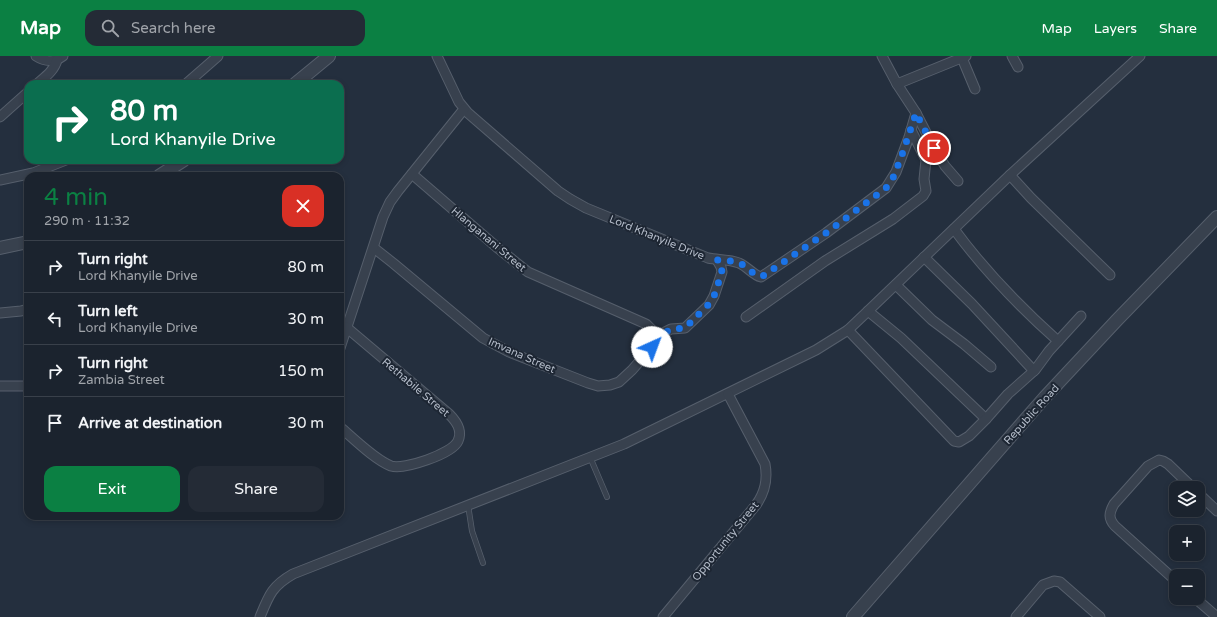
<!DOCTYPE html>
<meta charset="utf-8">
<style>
:root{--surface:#1b232e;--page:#242b36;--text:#f1f3f6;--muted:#a0a4aa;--line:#39404a;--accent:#0b8043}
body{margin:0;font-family:"Varela Round",sans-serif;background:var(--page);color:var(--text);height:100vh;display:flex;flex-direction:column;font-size:15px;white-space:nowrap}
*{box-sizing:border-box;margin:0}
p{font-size:13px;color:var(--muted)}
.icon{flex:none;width:22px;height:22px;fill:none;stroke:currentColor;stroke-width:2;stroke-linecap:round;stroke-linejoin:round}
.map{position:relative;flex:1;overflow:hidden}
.details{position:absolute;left:24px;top:116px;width:320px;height:348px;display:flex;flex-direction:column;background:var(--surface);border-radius:12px;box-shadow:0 2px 6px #0003,0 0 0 1px var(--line)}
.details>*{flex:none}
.guide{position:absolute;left:24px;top:24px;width:320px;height:84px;border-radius:12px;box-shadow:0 2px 6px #0003,0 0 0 1px var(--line);background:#0b6e4f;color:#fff;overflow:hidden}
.controls{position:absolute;left:1169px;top:425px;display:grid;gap:8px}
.controls a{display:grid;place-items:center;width:36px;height:36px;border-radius:8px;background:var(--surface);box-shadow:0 2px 6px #0003,0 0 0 1px var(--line);font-size:20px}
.pin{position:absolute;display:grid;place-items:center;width:34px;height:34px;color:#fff;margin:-17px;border:2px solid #fff;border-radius:50%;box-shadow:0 1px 4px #0007}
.me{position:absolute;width:44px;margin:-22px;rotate:43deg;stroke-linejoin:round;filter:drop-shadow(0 0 3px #0008)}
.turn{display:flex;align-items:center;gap:14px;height:84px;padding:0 20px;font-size:18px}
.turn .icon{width:52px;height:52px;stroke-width:2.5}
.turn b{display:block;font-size:28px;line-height:34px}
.round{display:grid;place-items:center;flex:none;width:42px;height:42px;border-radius:12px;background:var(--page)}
.head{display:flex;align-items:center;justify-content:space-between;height:68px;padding:0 20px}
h1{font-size:24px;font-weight:600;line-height:30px;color:var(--accent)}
.button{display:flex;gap:8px;margin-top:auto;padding:8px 20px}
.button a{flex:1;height:46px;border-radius:12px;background:var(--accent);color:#fff;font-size:16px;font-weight:600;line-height:46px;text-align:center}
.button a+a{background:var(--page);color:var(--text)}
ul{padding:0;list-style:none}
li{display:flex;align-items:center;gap:12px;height:52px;padding:0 20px;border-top:1px solid var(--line)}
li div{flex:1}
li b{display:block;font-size:15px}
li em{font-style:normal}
header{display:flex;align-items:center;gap:24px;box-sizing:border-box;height:56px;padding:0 20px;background:var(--accent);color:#fff}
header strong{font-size:19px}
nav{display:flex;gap:22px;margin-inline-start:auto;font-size:14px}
.search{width:280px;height:36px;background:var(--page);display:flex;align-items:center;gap:10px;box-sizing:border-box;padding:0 14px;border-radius:12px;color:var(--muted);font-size:15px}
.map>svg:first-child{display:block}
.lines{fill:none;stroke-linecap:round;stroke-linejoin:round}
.service-casing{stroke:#565f6c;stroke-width:6}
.minor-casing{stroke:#565f6c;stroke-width:11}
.tertiary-casing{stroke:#565f6c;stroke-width:14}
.service{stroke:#38414e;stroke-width:4.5}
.minor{stroke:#38414e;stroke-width:9}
.tertiary{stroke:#38414e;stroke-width:12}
.route{stroke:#1a73e8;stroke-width:7;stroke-dasharray:0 12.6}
.labels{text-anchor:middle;stroke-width:4;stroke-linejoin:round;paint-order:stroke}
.street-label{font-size:11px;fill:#b4bcc9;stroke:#1d2633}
</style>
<header>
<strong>Map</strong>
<div class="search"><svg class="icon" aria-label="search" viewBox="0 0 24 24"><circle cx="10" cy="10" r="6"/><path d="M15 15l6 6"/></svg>Search here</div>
<nav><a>Map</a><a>Layers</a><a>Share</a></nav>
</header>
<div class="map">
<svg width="1217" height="561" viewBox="0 0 1217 561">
<rect width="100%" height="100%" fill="#242f3e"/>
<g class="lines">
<g class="service-casing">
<g id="service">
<polyline points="590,401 607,441"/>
<polyline points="468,449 472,475 483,507"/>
</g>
</g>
<g class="minor-casing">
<g id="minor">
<path d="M36,0C45,6 55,6 63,0"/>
<path d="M437,0L459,46L468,57L558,135L570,143L586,152L708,202C718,204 729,203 739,207C748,211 753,219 761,221L826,177L886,132L896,116L909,81L916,57"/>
<polyline points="882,0 897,28 916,57 934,92 945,110 958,125"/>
<polyline points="1012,0 1018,11"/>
<polyline points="962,2 975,33"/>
<path d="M37,28C45,21 54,15 57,4"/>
<polyline points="186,28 218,0"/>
<polyline points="897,28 966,0"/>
<polyline points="0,61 28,36"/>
<polyline points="1010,119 1031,142 1110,219"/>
<polyline points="0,124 33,117 66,104"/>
<path d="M954,173C984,214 1020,251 1058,285"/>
<polyline points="374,192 393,207 483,282 509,296 588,327 598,330 610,329 619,326 632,314 652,291 653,282 652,277 651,273 646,268 528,216 499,193 412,118"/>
<polyline points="924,201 972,248 1034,315"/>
<polyline points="896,229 932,264 964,288 991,311"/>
<polyline points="868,255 901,282 986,363"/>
<polyline points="0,257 21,255 28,253"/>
<polyline points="746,261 825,205 893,163 923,140 926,135 924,123 926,104 911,74"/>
<polyline points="848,274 954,385 959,386 969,380 986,363 1008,338 1035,314 1049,295 1081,260"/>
<polyline points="653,282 671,273 685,272 709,249 714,240 722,216 721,211 717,204"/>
<polyline points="340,292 383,161 390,146 398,135 464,53"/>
<polyline points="0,330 28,330"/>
<path d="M340,371C353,382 375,404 391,410C404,414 452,398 458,385C463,374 456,365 449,358L346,271"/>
<polyline points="1198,437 1217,455"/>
<path d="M1176,525L1115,470C1108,462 1109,457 1114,448L1148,410L1159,404L1163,405L1168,408L1193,432"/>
<polyline points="1195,542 1217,561"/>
<path d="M260,561C269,539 272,530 293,518L624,388L816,294L848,274L868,255L1010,119L1140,0"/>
<path d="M663,561L756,449C765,436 768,424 765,408L728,338"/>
<polyline points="1016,561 1043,529 1054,525 1060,526 1100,561"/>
</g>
</g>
<g class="tertiary-casing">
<g id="tertiary">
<polyline points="295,28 329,0"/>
<polyline points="159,120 184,104"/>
<polyline points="0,192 28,186"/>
<polyline points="853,561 1045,341 1117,264 1217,161"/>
</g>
</g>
<use href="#service" class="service"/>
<use href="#minor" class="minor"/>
<use href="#tertiary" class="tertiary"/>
</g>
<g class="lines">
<path class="route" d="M652,291L653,282L658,281L671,273L685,272L709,248L714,240L722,216L721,211L717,204C727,204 736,205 745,210C751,214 755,222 763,220L826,177L886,132L894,120L903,96L916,57L934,92"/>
</g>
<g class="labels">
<g class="street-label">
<text transform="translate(657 181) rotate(22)" y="4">Lord Khanyile Drive</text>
<text transform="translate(489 183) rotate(40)" y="4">Hlanganani Street</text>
<text transform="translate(522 299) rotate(24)" y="4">Imvana Street</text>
<text transform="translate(416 331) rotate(40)" y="4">Rethabile Street</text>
<text transform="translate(1031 358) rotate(-48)" y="4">Republic Road</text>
<text transform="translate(725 485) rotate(-51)" y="4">Opportunity Street</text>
</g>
</g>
</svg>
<div class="controls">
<a><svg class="icon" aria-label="layers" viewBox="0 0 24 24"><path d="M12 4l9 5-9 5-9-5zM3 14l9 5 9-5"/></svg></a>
<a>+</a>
<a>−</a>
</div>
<div class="pin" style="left:934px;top:92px;background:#d93025"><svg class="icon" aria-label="arrive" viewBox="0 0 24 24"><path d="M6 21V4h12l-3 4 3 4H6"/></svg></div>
<svg class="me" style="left:652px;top:291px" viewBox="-20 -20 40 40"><circle r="19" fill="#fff"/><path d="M0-13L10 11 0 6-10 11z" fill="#1a73e8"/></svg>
<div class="guide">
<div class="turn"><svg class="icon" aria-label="right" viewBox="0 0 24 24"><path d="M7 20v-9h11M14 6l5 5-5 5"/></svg><div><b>80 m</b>Lord Khanyile Drive</div></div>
</div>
<section class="details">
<div class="head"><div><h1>4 min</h1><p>290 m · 11:32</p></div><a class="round" style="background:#d93025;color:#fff"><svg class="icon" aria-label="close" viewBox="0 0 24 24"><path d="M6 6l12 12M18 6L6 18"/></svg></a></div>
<ul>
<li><svg class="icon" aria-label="right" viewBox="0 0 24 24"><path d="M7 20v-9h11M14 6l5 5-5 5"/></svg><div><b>Turn right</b><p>Lord Khanyile Drive</p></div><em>80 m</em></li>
<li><svg class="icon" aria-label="left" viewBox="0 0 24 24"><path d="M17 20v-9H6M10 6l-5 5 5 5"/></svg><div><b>Turn left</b><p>Lord Khanyile Drive</p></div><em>30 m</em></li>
<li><svg class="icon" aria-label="right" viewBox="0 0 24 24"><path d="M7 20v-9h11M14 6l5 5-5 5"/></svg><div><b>Turn right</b><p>Zambia Street</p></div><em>150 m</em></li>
<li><svg class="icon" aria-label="arrive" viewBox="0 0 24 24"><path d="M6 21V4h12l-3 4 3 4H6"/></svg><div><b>Arrive at destination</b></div><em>30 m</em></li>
</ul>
<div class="button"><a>Exit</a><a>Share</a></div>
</section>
</div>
